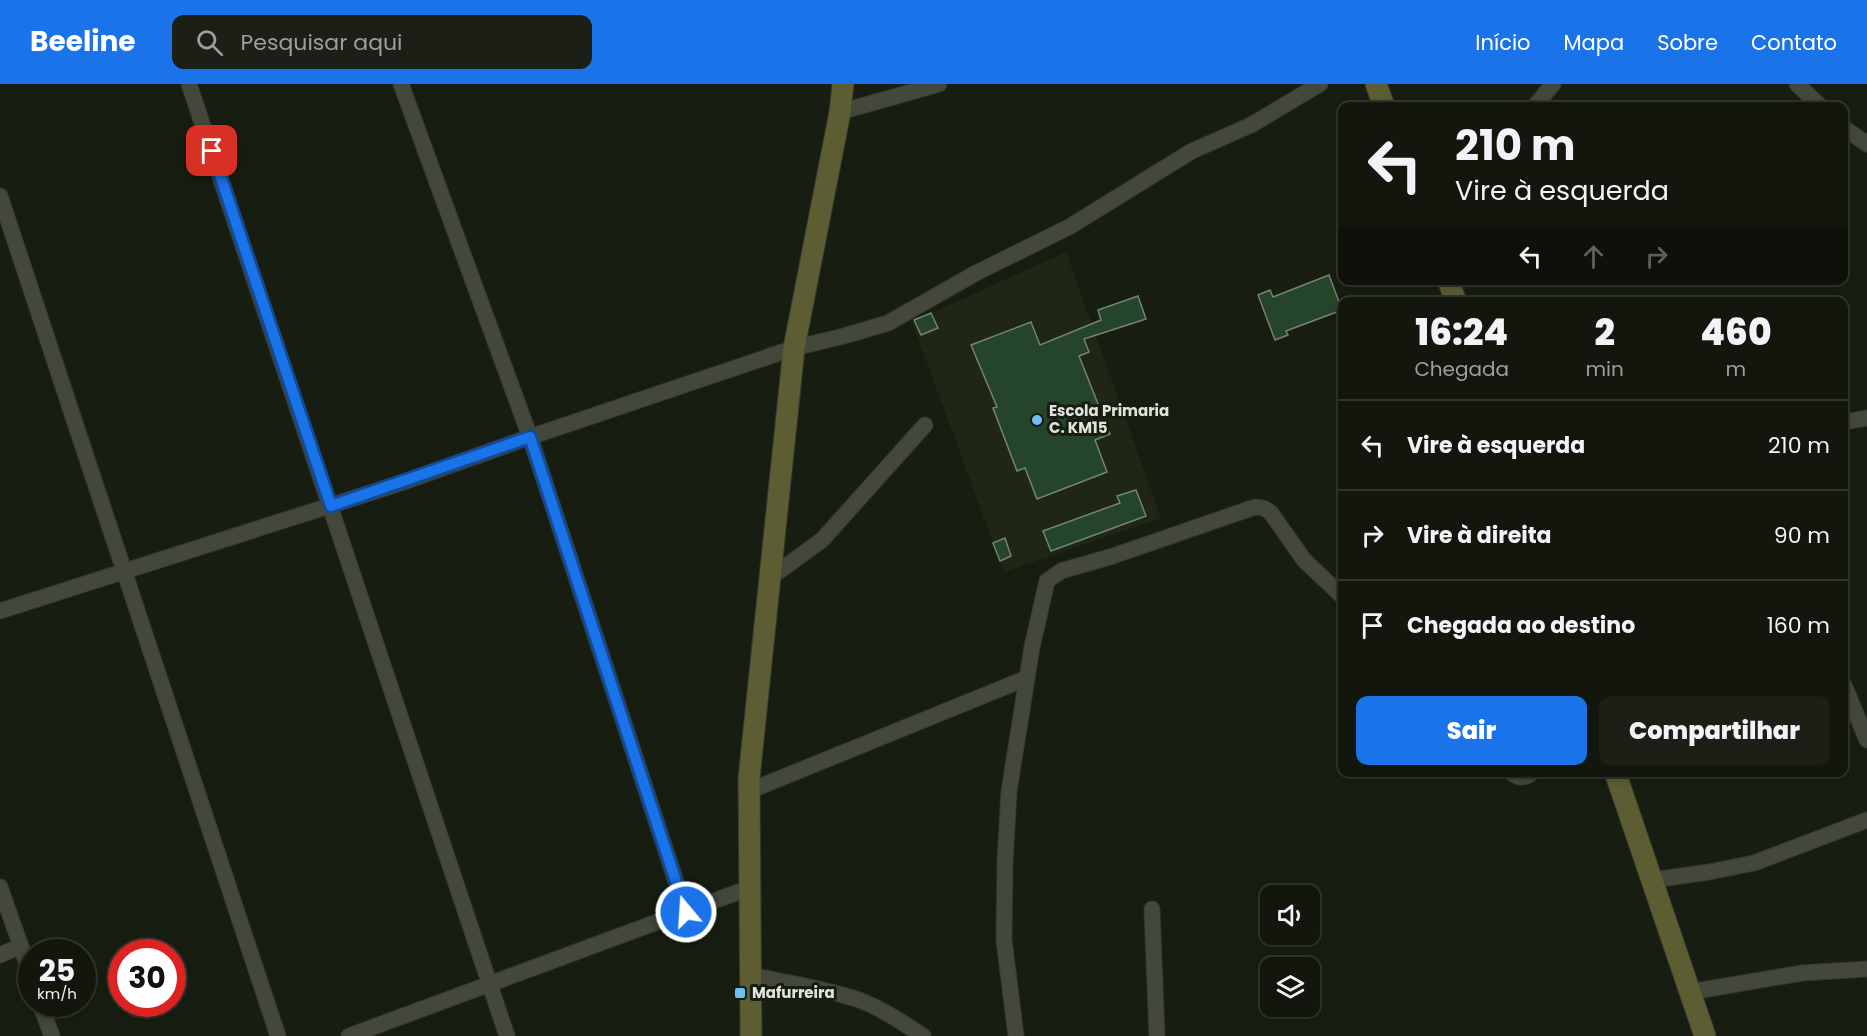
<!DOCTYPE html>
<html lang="pt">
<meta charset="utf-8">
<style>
:root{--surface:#12160d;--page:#1b1f16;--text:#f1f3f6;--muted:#9c9f9d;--line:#31352e;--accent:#1a73e8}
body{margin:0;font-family:Poppins,sans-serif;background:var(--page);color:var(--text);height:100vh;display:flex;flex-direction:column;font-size:22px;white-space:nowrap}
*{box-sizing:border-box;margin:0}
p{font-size:20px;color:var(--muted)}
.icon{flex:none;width:33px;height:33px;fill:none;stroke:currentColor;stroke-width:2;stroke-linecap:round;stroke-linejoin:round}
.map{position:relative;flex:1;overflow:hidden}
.details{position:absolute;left:1338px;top:213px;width:510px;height:480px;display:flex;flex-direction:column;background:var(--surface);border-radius:12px;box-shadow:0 3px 9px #0003,0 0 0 2px var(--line)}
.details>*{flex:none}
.guide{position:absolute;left:1338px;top:18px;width:510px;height:183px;border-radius:12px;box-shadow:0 3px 9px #0003,0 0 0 2px var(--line);background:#12160d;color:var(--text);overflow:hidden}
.fabs{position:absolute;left:1260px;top:801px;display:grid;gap:12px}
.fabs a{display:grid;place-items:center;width:60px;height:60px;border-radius:12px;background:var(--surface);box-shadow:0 3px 9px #0003,0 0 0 2px var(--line);font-size:30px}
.speed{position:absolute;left:18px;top:855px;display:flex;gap:12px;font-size:30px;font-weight:700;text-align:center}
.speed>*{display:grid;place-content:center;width:78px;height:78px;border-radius:50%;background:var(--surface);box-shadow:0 3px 9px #0003,0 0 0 2px var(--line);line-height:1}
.speed small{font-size:15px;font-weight:400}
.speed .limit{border:9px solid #d22;background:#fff;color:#111}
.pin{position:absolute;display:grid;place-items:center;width:51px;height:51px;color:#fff;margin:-26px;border-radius:12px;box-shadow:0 3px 9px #0006}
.me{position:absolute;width:66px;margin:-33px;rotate:342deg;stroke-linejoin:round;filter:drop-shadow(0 0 4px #0008)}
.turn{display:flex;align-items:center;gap:21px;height:126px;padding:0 18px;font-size:27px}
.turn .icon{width:78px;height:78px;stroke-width:2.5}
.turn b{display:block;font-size:42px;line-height:51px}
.lanes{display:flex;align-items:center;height:57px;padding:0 18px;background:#0003;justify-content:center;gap:30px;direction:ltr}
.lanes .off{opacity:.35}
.eta{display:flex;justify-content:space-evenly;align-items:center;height:102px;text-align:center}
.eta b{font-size:36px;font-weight:800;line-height:42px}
.action{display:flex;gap:12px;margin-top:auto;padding:12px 18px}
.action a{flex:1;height:69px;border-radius:12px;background:var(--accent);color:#fff;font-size:24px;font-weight:800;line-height:69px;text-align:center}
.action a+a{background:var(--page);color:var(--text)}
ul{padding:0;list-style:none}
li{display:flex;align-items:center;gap:18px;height:90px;padding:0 18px;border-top:2px solid var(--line)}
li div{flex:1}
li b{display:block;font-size:22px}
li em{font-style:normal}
header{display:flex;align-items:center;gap:36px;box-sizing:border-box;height:84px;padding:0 30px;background:var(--accent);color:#fff}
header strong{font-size:28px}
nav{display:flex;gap:33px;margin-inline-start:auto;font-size:21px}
.search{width:420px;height:54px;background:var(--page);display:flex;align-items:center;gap:15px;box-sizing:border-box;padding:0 21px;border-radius:12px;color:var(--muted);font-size:22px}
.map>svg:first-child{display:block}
.built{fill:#1f2614}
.building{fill:#25452a;stroke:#758276;stroke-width:1.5}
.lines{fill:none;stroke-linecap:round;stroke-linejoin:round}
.street-casing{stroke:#343831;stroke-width:17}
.secondary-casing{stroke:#343831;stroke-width:23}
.street{stroke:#43483b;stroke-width:15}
.secondary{stroke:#5c5d32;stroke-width:21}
.route-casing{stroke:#114b97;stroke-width:15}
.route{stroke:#1a73e8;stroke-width:10}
.poi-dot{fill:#6ec2f3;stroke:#181d11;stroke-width:2}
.labels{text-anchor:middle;stroke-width:6;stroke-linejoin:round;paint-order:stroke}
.poi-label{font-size:15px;font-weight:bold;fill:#e0e4dc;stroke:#181d11;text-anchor:start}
</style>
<header>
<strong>Beeline</strong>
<div class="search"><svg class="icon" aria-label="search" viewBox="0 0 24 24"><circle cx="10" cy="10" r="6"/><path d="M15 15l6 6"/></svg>Pesquisar aqui</div>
<nav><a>Início</a><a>Mapa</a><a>Sobre</a><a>Contato</a></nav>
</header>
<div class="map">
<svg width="1867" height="952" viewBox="0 0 1867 952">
<rect width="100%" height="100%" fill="#181d11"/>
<polygon class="built" points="1066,168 1161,434 1004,488 912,238"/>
<g class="building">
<polygon points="1329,191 1342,226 1286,247 1288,251 1275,256 1258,211 1270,206 1273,213"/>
<polygon points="1138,212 1146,235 1084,255 1089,268 1079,272 1110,350 1095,356 1107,388 1037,415 1025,384 1017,387 993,324 997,323 971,261 1031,238 1040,261 1101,236 1098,226"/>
<polygon points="931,229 938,244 921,251 914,236"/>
<polygon points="1136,406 1146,432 1051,467 1043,447 1120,419 1117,412"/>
<polygon points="1005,454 1011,472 1000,477 993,459"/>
</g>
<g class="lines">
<g class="street-casing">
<g id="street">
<polyline points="189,0 507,952"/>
<polyline points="401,0 530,353 686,828"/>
<polyline points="1797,0 1820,22"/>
<polyline points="1535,22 1553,0"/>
<polyline points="840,28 939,0"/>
<polyline points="1844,44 1867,60"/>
<polyline points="0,112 278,952"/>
<polyline points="1844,338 1867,334"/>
<polyline points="771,493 822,456 925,341"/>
<polyline points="0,527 401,399 530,353 794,264 844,252 888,239 976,189 1069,143 1192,67 1251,41 1320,0"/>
<polyline points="1844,601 1867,656"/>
<path d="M1510,688C1519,695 1525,695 1533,688"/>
<polyline points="749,707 1027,594"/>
<polyline points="1653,796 1709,788 1754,779 1867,736"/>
<polyline points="0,803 32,894"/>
<polyline points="1152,825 1157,952"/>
<polyline points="0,871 21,862"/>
<path d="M751,891C786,899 824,904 859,916C881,924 903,939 923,952"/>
<polyline points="1690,908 1802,889 1867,885"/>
<polyline points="40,920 52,952"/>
<polyline points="349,952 749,804"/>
<path d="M1016,952L1004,856L1005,777L1009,707L1032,563L1047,497L1061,487L1113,472L1255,423C1262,423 1265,424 1271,429L1304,476L1342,512"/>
</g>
</g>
<g class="secondary-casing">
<g id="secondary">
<polyline points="1376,0 1384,22"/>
<polyline points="1448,196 1456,218"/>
<polyline points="1615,688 1705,952"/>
<polyline points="751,952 749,694 794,264 840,28 843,0"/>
</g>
</g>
<use href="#street" class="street"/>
<use href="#secondary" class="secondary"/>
</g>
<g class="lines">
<g class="route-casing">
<polyline id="route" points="212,67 331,422 530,353 686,828"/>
</g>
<use href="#route" class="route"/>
</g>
<g class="poi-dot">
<circle cx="1037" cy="336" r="6"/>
<rect x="734" y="903" width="12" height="12" rx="3"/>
</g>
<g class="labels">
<g class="poi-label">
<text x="1049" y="332">Escola Primaria<tspan x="1049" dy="17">C. KM15</tspan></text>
<text x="752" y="914">Mafurreira</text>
</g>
</g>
</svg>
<div class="fabs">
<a><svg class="icon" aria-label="sound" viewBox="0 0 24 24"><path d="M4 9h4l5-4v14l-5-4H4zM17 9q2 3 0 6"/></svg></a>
<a><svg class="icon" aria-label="layers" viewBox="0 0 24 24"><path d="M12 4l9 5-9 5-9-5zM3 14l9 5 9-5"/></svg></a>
</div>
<div class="speed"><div>25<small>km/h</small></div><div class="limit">30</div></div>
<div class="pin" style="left:212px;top:67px;background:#d93025"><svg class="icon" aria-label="arrive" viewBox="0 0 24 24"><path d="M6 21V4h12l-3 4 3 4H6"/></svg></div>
<svg class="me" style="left:686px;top:828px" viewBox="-20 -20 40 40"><circle r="17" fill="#1a73e8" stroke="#fff" stroke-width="3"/><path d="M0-11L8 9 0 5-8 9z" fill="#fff"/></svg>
<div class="guide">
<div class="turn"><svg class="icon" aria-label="left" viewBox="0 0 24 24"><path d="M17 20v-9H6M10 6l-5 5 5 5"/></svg><div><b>210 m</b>Vire à esquerda</div></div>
<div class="lanes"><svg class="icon" aria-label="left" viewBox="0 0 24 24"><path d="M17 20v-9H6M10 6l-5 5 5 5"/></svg><svg class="icon off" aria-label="ahead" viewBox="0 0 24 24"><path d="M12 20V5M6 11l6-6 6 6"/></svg><svg class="icon off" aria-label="right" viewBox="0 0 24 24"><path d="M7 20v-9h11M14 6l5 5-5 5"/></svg></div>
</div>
<section class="details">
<div class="eta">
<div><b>16:24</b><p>Chegada</p></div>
<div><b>2</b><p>min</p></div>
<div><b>460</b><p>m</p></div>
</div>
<ul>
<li><svg class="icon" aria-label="left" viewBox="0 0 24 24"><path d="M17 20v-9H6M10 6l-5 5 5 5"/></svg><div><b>Vire à esquerda</b></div><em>210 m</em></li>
<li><svg class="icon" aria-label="right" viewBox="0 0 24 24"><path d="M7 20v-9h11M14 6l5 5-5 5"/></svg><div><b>Vire à direita</b></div><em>90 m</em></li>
<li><svg class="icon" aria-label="arrive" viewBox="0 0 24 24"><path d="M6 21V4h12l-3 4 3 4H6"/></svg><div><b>Chegada ao destino</b></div><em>160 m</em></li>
</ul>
<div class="action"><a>Sair</a><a>Compartilhar</a></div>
</section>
</div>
